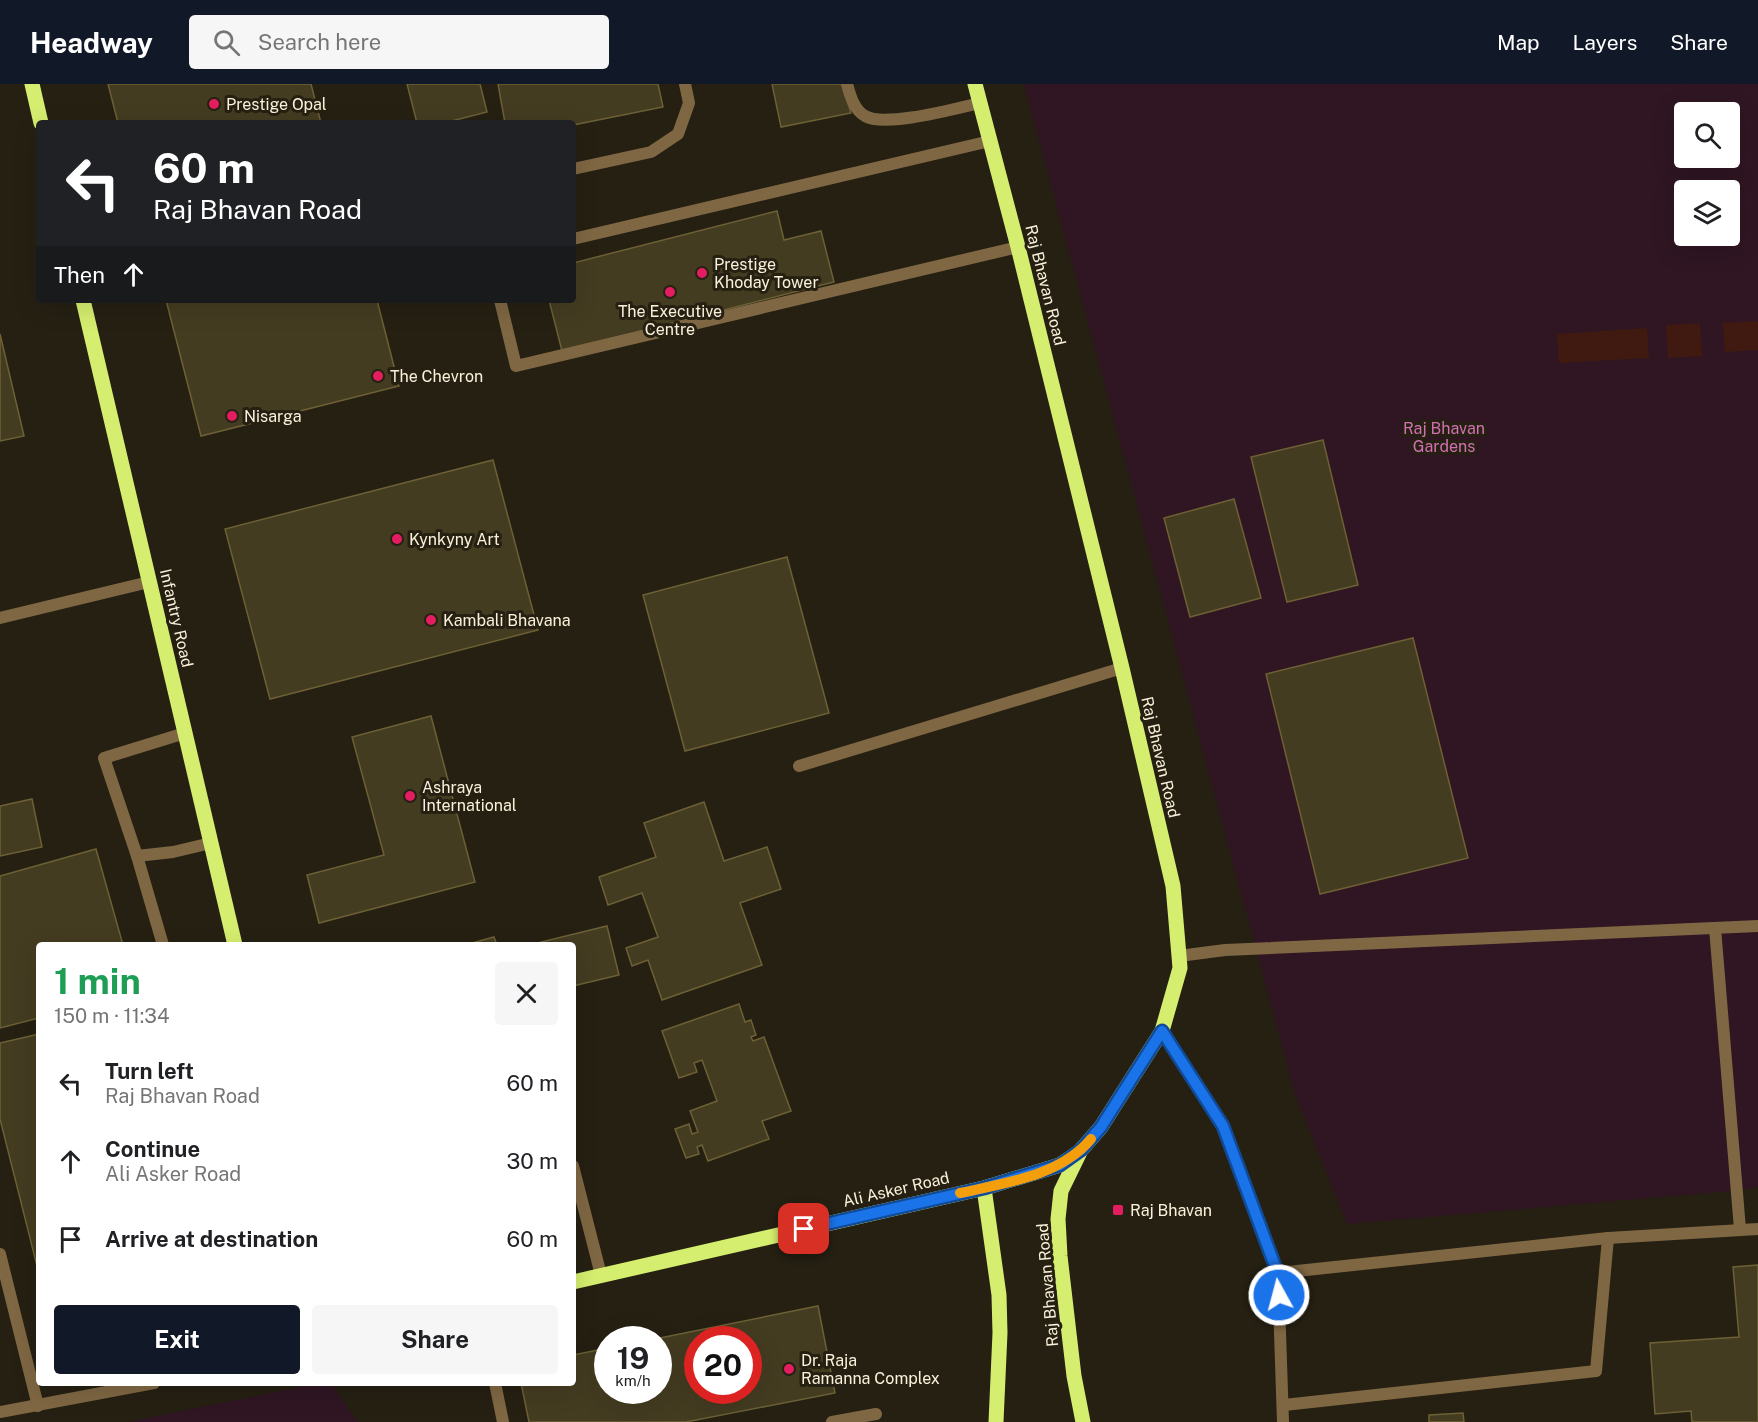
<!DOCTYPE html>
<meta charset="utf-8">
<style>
:root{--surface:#fff;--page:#f6f6f6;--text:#202124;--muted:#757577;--accent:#111827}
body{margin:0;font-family:"Public Sans",sans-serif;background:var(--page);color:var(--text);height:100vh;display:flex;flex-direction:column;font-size:22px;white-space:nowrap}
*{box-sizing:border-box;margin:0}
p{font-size:20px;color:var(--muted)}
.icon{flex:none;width:33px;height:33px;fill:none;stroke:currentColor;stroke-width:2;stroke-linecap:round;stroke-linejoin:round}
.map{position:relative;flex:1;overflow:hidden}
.sheet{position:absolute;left:36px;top:858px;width:540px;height:444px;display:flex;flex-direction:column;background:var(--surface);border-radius:6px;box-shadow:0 6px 24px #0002}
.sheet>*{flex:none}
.guide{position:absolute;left:36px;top:36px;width:540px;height:183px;border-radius:6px;box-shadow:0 6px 24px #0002;background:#202124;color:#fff;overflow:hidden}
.fabs{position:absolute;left:1674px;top:18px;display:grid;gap:12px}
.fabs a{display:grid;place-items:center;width:66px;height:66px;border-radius:6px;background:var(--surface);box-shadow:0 6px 24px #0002;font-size:30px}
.speed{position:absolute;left:594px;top:1242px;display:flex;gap:12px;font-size:30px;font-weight:700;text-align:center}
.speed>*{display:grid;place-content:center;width:78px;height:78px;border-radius:50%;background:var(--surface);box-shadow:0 6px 24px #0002;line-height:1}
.speed small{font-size:15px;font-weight:400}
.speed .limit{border:9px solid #d22;background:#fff;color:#111}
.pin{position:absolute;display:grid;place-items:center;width:51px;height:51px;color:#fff;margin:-26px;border-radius:12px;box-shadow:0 3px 9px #0006}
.me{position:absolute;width:66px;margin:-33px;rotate:353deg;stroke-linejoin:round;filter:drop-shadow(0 0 4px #0008)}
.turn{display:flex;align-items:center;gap:21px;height:126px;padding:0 18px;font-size:27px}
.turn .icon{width:78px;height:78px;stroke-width:2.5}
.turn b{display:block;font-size:42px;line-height:51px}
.then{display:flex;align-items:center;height:57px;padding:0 18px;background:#0003;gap:12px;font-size:22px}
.round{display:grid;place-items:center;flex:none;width:63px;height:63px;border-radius:6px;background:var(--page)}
.head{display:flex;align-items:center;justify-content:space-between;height:102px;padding:0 18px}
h1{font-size:36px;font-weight:700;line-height:45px;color:#1e9e55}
.button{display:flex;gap:12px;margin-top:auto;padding:12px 18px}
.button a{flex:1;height:69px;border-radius:6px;background:var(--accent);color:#fff;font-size:24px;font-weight:700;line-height:69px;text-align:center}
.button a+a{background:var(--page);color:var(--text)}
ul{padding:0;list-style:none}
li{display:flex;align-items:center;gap:18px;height:78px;padding:0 18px}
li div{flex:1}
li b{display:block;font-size:22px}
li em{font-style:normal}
header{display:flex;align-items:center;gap:36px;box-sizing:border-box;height:84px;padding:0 30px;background:var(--accent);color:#fff}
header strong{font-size:28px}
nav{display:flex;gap:33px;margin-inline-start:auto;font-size:21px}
.search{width:420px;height:54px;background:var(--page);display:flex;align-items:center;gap:15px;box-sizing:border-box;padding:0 21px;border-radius:6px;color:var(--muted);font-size:22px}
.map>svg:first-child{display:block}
.green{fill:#2f1622;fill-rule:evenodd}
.water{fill:#401a11}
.building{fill:#443c21;stroke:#6d6035;stroke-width:1.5;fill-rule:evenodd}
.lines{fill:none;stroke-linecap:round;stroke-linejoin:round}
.service{stroke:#7f6743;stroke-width:12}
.tertiary{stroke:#7f6743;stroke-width:12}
.primary{stroke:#d5ee6f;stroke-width:15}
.route-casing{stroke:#114b97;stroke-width:15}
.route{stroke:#1a73e8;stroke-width:10}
.slow{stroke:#f59e0b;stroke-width:10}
.poi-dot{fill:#e41d60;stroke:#252012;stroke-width:2}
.labels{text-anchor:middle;stroke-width:6;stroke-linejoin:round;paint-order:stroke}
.poi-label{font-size:16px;fill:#fbf1db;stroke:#252012;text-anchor:start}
.street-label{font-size:16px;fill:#fbf1db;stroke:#252012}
.park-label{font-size:16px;fill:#d36fb3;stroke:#252012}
</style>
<header>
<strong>Headway</strong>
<div class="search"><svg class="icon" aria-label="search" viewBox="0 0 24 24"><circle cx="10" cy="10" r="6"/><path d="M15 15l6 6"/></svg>Search here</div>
<nav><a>Map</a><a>Layers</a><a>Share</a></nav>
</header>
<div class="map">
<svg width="1758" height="1338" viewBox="0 0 1758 1338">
<rect width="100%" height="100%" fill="#252012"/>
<g class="green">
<path d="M1024,0H1758V1103L1721,1108L1347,1140L1295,1010ZM1684,28H1730V74H1684ZM1684,106H1730V152H1684Z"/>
<polygon points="320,1299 331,1299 358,1338 128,1338"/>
</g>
<g class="water">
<polygon points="1758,237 1758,266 1725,268 1723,239"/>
<polygon points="1700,239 1702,272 1668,274 1666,241"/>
<polygon points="1647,244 1649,274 1559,279 1557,250"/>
</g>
<g class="building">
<polygon points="108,0 311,0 321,39 118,39"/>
<polygon points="407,0 480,0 487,28 444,39 417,39"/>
<polygon points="498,0 658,0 663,23 573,41 573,39 505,39"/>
<polygon points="772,0 842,0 851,29 781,43"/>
<polygon points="777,127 784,156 821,147 834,198 562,267 549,216 573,216 573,179"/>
<polygon points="166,216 377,216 399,302 201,352"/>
<polygon points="0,250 24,352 0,357"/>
<polygon points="1323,356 1358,501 1287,518 1251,373"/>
<polygon points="493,376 538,546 270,615 225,445"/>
<polygon points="1234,415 1261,514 1190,533 1164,434"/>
<polygon points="787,473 829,629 685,667 643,511"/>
<polygon points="1413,554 1468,774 1320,810 1266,590"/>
<polygon points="431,632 475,798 319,839 307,791 384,771 352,653"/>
<polygon points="32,715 42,763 0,772 0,722"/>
<polygon points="704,718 724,777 767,763 781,805 740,819 762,881 662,916 648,876 632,882 626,864 658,853 642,809 608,821 599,793 656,773 644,739"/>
<polygon points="96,765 123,861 39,861 39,934 0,944 0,792"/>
<polygon points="607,842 619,891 573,902 573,861 537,861 537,859"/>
<polygon points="494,853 497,861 465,861"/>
<polygon points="739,920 745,938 751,936 756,951 751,953 753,957 764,953 791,1027 762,1037 769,1055 708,1077 702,1061 697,1063 699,1070 686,1074 675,1045 689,1040 692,1050 698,1048 690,1027 717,1017 702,976 694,979 697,988 679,994 662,947"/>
<polygon points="39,950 39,1190 0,1035 0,959"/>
<polygon points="1758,1181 1758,1338 1692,1338 1691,1327 1655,1330 1650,1259 1739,1253 1733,1183"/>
<path d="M818,1222L835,1309L686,1338H529L521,1299H573V1271L608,1264V1306H658V1256H650ZM698,1256H748V1306H698Z"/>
<polygon points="1463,1329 1464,1338 1429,1338 1429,1331"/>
</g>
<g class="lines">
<g class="service">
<path d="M847,0C850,11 854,26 865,32C885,44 957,24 980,19"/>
<polyline points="573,85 651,68 678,50 689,19 685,0"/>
<polyline points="573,155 990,57"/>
<polyline points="500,216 516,282 1018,163"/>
<polyline points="0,534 149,498"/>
<polyline points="799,682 1122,584"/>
<polyline points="137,772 173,768 211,759"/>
<polyline points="1715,844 1740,1145"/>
<polyline points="163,861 137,772 104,674 185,649"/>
<polyline points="1179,872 1225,866 1758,842"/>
<polyline points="1162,947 1223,1042 1278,1189 1283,1338"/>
<polyline points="573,1082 601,1191"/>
<polyline points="0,1170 38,1322"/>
<polyline points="1278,1189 1608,1154 1758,1145"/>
<polyline points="495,1299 503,1338"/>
<polyline points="1284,1321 1596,1287 1608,1154"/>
<polyline points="832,1338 876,1330"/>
</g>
<polyline class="tertiary" points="0,1328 154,1299"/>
<g class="primary">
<polyline points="32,0 41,39"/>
<polyline points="975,0 1018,163 1122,584 1173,802 1179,872 1180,884 1162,947 1101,1043 1081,1066 1061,1107 1058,1135 1060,1172 1074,1292 1083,1338"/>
<polyline points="83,216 235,861"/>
<polyline points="984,1104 999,1211 1000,1249 996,1338"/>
<polyline points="573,1198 984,1104 1060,1081 1079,1068"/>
</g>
</g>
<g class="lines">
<g class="route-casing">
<polyline id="route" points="804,1145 984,1104 1060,1081 1081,1066 1101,1043 1162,947 1223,1042 1278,1190 1279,1211"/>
</g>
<use href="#route" class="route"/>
<path class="slow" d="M960,1109C1005,1099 1060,1092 1091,1055"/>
</g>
<g class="poi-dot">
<circle cx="214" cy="20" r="6"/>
<circle cx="702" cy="189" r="6"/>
<circle cx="670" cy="208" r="6"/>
<circle cx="378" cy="292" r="6"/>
<circle cx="232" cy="332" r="6"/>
<circle cx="397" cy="455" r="6"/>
<circle cx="431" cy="536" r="6"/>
<circle cx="410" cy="712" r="6"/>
<rect x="1112" y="1120" width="12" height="12" rx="3"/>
<circle cx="789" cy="1285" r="6"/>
</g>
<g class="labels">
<g class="poi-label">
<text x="226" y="26">Prestige Opal</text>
<text x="714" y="186">Prestige<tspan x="714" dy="18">Khoday Tower</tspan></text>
<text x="670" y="233" text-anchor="middle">The Executive<tspan x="670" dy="18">Centre</tspan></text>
<text x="390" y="298">The Chevron</text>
<text x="244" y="338">Nisarga</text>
<text x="409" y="461">Kynkyny Art</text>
<text x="443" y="542">Kambali Bhavana</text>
<text x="422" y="709">Ashraya<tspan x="422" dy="18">International</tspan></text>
<text x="1130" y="1132">Raj Bhavan</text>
<text x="801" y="1282">Dr. Raja<tspan x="801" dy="18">Ramanna Complex</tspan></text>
</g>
<g class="street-label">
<text transform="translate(1046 201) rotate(76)" y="6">Raj Bhavan Road</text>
<text transform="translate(177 534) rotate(77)" y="6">Infantry Road</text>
<text transform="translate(1161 673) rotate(77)" y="6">Raj Bhavan Road</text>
<text transform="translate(896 1105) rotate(-13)" y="6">Ali Asker Road</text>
<text transform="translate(1047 1201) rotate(-95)" y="6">Raj Bhavan Road</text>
</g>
<g class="park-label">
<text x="1444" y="350">Raj Bhavan<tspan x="1444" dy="18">Gardens</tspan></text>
</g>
</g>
</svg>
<div class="fabs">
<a><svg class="icon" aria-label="search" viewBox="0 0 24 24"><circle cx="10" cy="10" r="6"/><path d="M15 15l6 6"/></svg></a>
<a><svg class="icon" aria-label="layers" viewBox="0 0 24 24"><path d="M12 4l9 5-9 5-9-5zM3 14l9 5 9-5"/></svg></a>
</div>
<div class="speed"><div>19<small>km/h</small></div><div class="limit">20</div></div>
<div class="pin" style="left:804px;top:1145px;background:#d93025"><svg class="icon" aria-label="arrive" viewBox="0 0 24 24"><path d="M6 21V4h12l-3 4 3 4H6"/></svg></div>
<svg class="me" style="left:1279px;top:1211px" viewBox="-20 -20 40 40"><circle r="17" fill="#1a73e8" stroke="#fff" stroke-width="3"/><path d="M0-11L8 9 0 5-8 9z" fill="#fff"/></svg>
<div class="guide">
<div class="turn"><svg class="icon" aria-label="left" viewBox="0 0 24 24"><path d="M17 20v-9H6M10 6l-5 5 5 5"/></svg><div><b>60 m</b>Raj Bhavan Road</div></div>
<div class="then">Then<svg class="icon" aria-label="ahead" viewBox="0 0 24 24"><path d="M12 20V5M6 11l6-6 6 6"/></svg></div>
</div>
<section class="sheet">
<div class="head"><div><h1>1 min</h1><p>150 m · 11:34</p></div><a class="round"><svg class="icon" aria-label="close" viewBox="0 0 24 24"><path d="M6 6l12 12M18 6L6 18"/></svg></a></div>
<ul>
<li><svg class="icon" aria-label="left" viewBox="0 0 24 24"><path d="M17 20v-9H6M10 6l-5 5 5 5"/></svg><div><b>Turn left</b><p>Raj Bhavan Road</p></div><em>60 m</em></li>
<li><svg class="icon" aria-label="ahead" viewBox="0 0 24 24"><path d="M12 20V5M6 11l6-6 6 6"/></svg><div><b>Continue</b><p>Ali Asker Road</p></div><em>30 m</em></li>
<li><svg class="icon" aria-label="arrive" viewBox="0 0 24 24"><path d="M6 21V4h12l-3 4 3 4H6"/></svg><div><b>Arrive at destination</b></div><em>60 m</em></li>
</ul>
<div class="button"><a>Exit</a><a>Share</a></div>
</section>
</div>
